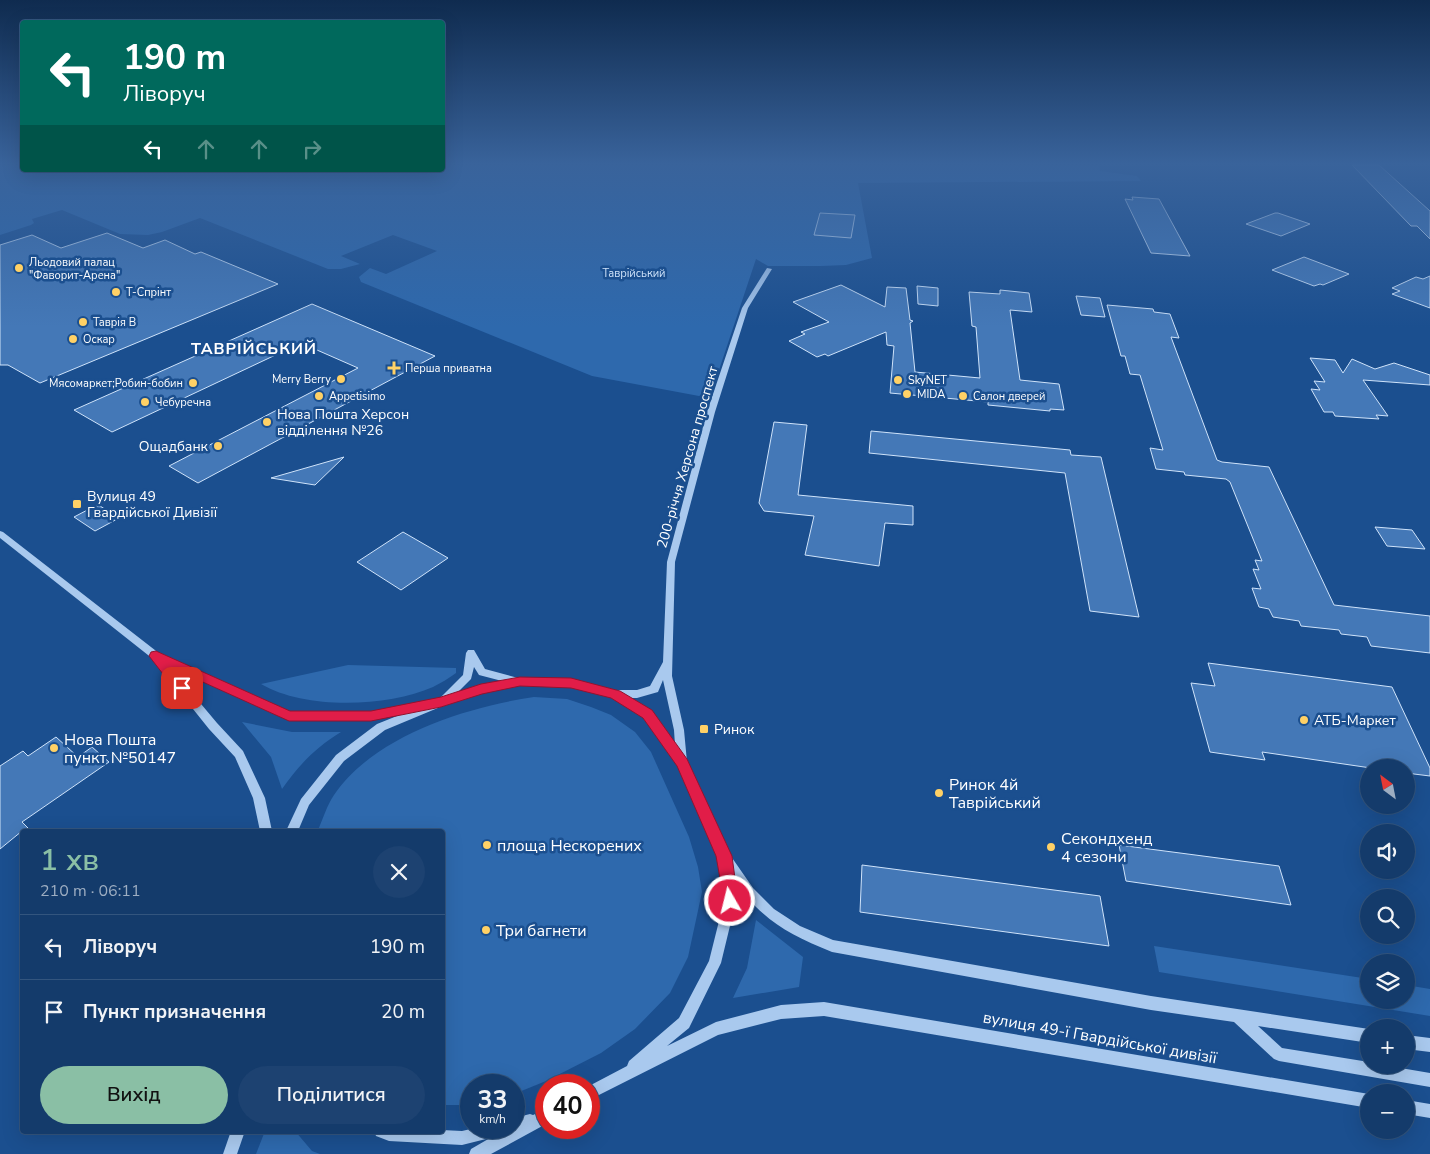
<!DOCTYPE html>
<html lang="uk">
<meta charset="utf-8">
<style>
:root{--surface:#143b6b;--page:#1d4271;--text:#f1f3f6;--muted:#9dadc1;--line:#33557e;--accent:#8abfa5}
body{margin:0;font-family:"Nunito Sans",sans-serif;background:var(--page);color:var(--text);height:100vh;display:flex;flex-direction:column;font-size:19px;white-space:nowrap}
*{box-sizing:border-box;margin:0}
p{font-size:16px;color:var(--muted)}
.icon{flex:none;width:28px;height:28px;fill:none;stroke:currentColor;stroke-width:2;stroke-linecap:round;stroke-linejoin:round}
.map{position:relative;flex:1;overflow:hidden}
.side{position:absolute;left:20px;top:829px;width:425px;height:305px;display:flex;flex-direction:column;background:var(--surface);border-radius:5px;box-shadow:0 5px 20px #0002,0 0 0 1px var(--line)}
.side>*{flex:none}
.top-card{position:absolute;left:20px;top:20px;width:425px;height:152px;border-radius:5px;box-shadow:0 5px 20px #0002,0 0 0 1px var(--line);background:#00695c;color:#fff;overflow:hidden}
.needle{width:32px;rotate:328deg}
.buttons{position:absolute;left:1360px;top:759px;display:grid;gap:10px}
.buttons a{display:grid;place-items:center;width:55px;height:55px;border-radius:50%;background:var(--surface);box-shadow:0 5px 20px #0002,0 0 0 1px var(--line);font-size:25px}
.speed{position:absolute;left:460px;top:1074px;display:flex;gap:10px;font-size:25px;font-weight:700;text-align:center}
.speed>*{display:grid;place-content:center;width:65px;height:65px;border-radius:50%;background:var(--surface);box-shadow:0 5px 20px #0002,0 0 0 1px var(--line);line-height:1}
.speed small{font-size:12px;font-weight:400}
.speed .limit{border:8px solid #d22;background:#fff;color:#111}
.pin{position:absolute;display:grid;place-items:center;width:42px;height:42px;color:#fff;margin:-21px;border-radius:10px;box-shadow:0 2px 8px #0006}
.me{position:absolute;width:55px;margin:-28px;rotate:352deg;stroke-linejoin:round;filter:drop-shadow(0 0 4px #0008)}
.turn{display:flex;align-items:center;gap:18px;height:105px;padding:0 20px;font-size:22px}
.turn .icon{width:65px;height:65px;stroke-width:2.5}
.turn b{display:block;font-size:35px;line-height:42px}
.lanes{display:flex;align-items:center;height:48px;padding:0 20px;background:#0003;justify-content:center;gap:25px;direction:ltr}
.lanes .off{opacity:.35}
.round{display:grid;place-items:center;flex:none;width:52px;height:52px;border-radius:26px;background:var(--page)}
.head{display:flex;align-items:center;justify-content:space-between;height:85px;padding:0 20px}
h1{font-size:30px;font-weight:600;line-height:38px;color:var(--accent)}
.action{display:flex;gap:10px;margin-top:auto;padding:10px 20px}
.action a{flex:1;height:58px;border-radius:30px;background:var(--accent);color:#111;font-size:20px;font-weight:600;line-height:58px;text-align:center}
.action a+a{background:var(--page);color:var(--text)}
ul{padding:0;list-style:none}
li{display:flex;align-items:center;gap:15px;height:65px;padding:0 20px;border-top:1px solid var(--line)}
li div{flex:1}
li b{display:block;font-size:19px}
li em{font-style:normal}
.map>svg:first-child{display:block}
.green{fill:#2e69ad}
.building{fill:#4478b7;stroke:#cfe3fa}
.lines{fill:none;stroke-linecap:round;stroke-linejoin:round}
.minor{fill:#a9c9ee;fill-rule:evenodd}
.route{fill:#e11d48;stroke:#92132f}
.poi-dot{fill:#ffd166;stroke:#1b4f8f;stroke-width:2}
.labels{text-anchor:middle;stroke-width:5;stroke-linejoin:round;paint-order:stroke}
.far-poi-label{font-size:11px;fill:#fff;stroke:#1b4f8f;text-anchor:start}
.far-park-label{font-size:11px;fill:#cfe3fa;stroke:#1b4f8f}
.poi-label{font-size:14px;fill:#fff;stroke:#1b4f8f;text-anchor:start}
.street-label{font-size:14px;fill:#fff;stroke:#1b4f8f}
.far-district-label{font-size:16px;font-weight:bold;letter-spacing:1px;fill:#fff;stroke:#1b4f8f}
.near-poi-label{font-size:16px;fill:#fff;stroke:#1b4f8f;text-anchor:start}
.near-street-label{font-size:16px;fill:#fff;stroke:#1b4f8f}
</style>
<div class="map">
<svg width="1430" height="1154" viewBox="0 0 1430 1154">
<rect width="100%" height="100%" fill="#1b4f8f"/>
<g class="green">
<polygon points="0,165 22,165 22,170 442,170 443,165 1099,165 1100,171 1137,176 1141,181 858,183 872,258 846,265 821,266 768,266 756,259 712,391 699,396 592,376 361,282 359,277 370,268 386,274 437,251 393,235 341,256 360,264 341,269 328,269 200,218 162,232 148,235 120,234 62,210 32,219 34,223 31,225 0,235"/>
<path d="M348,665L456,668V673C449,678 441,683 433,687C387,707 305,710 261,684Z"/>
<path d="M534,697L567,699L591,707L611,715L635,732L651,752L689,837L698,867L702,892L688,957L670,993L635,1029L601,1053L546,1081L514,1094V1085H471V1105H443L442,831L318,830C323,819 327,805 334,795C374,736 466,707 534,697Z"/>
<path d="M242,722L292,732H341C315,748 300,764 282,789L271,757Z"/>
<polygon points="756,920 803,957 799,987 733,998 747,968"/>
<polygon points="1154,946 1369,979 1369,1000 1406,1000 1406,985 1430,989 1430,1016 1159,972"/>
<polygon points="265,1131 295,1131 312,1151 320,1154 256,1154"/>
</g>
<g class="building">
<polygon points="1352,165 1379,165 1430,211 1430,239 1417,226 1411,226"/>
<polygon points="1132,197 1159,199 1190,256 1151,253 1125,199 1133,200"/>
<polygon points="820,213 855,215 851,238 814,235"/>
<polygon points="1275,213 1278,213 1310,224 1281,236 1246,224"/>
<polygon points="107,233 143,248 165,240 195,254 201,252 278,284 40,383 8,365 0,365 0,245 32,235 61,248"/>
<polygon points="1304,257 1349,274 1323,285 1320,284 1314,286 1272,270"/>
<polygon points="1430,276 1430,308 1392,294 1400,291 1392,288 1416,277 1423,279"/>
<polygon points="841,285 885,307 887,287 906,288 910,320 913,321 910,323 915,372 980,378 976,327 972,326 969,292 1000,294 1000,290 1029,293 1032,312 1010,310 1020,380 1059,384 1064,410 1050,409 1050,411 988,405 988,402 890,393 894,346 887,345 886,332 828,356 825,354 817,357 789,341 805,334 801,332 829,322 793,302"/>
<polygon points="917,286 938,288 938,306 918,304"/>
<polygon points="1076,296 1100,298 1105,317 1081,315"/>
<polygon points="312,304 435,356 198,483 169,466 358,368 301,343 112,432 74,410"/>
<polygon points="1107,305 1153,309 1154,312 1170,314 1179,338 1171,337 1217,460 1222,462 1269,467 1334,605 1430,616 1430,653 1371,646 1367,637 1341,634 1339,630 1301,626 1299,621 1273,617 1269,609 1259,607 1252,588 1261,589 1253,569 1259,570 1255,560 1262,561 1230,482 1226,479 1185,475 1184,472 1156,469 1150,448 1163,450 1140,375 1130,374 1125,356 1121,356"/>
<polygon points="1310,358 1335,360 1343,373 1352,359 1375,369 1394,363 1430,375 1430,385 1363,380 1388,416 1376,415 1379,419 1335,416 1333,412 1324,412 1311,389 1320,390 1314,381 1325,382"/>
<polygon points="774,422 807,425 798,495 913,506 913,525 885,523 879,566 805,555 814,516 764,511 759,503"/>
<polygon points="871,431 1070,450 1071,455 1101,457 1139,617 1090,611 1065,473 869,453"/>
<polygon points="344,457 315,485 271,478"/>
<polygon points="95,506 100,506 119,518 95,531 74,517"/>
<polygon points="1375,527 1412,530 1425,549 1387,546"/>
<polygon points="403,532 448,558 401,590 357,562"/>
<polygon points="1208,663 1392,687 1430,768 1430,776 1406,773 1406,768 1371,768 1262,752 1265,760 1210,752 1191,683 1215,686"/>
<polygon points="56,737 78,757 92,747 109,762 22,822 29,829 22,831 0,849 0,766 23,751 28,756"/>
<polygon points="1119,845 1279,866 1291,905 1126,881"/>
<polygon points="862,865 1100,896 1109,946 860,912"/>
</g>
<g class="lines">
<g class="minor">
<path d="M767,268L772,269L748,308L715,412L675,562L672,676L684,730L687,762L728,852L753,888L774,909L800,926L833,940L1151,996L1369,1029V1043L1258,1026L1282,1048L1369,1062V1065H1383L1430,1073V1087L1279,1061L1274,1059L1234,1022L1151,1010L832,952C787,934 761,919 733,879L736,901L721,963L689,1028L667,1046L716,1022L781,1005L824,1002L1369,1094V1108L824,1016L781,1019L718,1035L589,1100V1086L627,1066L629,1061L679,1018L709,961L724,901L719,857L678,766L643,717L612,697L571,687L520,685L481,693L445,705L385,730L344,761L309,805L298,831H286L301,799L336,755L377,724L402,714L371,720H289L170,667L217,723L243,751L265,798L272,831H260L253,798L235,757L209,729L153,659L0,538V531L3,532L160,654L290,712H371L421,702L425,704L439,699L463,675L466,653L468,650H474L485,669L518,678L571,679L615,690H637L650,686L663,662L667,562L707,412L742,308ZM474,667L479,675L502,681L481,685L457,693L471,679ZM663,680L674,730L675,745L651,711L629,698H637L658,692Z"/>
<polygon points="1406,1035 1430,1038 1430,1052 1406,1049"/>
<polygon points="1406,1100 1430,1104 1430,1118 1406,1114"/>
<polygon points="546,1109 546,1124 491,1154 469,1154 471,1149 490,1138 462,1145 389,1141 376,1136 374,1131 442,1131 442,1130 462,1131 475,1128 514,1128 514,1118 530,1114 533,1115"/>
<polygon points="231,1131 245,1131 237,1154 223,1154"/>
</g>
</g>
<linearGradient id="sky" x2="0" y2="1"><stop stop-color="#0f2b4f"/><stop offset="0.5" stop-color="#39639b"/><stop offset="1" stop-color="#39639b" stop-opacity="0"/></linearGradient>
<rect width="1430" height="327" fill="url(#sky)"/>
<polygon class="route" points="156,651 290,711 371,711 441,697 481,684 520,677 571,678 620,691 652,710 687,759 732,856 738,901 736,907 730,909 725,907 716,856 677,766 643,718 611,698 571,688 520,686 482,694 441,707 371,721 289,721 174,669 188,688 187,692 177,692 149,656 151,652"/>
<g class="poi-dot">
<circle cx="19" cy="268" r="5"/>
<circle cx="116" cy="292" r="5"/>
<circle cx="83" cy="322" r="5"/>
<circle cx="73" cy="339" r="5"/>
<path d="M391.5 360.5h5v5h5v5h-5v5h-5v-5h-5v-5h5z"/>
<circle cx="341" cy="379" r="5"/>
<circle cx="898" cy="380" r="5"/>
<circle cx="193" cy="383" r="5"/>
<circle cx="907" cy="394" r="5"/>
<circle cx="319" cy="396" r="5"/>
<circle cx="963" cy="396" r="5"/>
<circle cx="145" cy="402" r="5"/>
<circle cx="267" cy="422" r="5"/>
<circle cx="218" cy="446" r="5"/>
<rect x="72" y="499" width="10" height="10" rx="2.5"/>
<circle cx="1304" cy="720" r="5"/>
<rect x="699" y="724" width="10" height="10" rx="2.5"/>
<circle cx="54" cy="748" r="5"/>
<circle cx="939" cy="793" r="5"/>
<circle cx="487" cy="845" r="5"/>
<circle cx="1051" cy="847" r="5"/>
<circle cx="486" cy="930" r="5"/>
</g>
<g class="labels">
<g class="far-poi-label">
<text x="29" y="266">Льодовий палац<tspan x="29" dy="13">"Фаворит-Арена"</tspan></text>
<text x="126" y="296">Т-Спрінт</text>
<text x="93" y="326">Таврія В</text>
<text x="83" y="343">Оскар</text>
<text x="405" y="372">Перша приватна</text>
<text x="331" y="383" text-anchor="end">Merry Berry</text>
<text x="908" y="384">SkyNET</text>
<text x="183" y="387" text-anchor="end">Мясомаркет;Робин-бобин</text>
<text x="917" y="398">MIDA</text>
<text x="329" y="400">Appetisimo</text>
<text x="973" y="400">Салон дверей</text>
<text x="155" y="406">Чебуречна</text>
</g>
<g class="far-park-label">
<text x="634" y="277">Таврійський</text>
</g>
<g class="poi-label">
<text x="277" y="419">Нова Пошта Херсон<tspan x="277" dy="16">відділення №26</tspan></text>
<text x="208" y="451" text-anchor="end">Ощадбанк</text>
<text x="87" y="501">Вулиця 49<tspan x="87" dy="16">Гвардійської Дивізії</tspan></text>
<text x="1314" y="725">АТБ-Маркет</text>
<text x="714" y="734">Ринок</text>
</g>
<g class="street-label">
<text transform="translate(687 457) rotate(-74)" y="5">200-річчя Херсона проспект</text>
</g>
<g class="far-district-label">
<text x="254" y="354">ТАВРІЙСЬКИЙ</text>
</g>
<g class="near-poi-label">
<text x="64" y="745">Нова Пошта<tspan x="64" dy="18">пункт №50147</tspan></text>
<text x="949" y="790">Ринок 4й<tspan x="949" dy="18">Таврійський</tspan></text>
<text x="1061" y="844">Секондхенд<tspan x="1061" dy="18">4 сезони</tspan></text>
<text x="497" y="851">площа Нескорених</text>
<text x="496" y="936">Три багнети</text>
</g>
<g class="near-street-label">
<text transform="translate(1100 1037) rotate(10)" y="6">вулиця 49-ї Гвардійської дивізії</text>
</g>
</g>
</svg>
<div class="buttons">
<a><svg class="needle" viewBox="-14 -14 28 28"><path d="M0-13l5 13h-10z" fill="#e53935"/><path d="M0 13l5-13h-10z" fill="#9dadc1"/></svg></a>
<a><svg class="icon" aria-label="sound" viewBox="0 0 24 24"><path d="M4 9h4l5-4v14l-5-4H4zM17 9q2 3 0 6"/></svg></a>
<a><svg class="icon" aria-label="search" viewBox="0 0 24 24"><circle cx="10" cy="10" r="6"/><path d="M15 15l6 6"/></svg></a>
<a><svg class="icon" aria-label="layers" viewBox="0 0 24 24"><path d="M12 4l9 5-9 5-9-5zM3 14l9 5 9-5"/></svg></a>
<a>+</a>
<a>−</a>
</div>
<div class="speed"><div>33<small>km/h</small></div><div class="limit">40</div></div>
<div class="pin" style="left:182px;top:688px;background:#d93025"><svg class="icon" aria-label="arrive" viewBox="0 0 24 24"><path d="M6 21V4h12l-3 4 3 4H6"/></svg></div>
<svg class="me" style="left:730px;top:901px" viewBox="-20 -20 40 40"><circle r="17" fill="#e11d48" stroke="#fff" stroke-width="3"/><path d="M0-11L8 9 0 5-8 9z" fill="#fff"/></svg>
<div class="top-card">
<div class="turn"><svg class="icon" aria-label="left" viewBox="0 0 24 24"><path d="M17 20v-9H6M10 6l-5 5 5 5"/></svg><div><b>190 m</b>Ліворуч</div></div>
<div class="lanes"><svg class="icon" aria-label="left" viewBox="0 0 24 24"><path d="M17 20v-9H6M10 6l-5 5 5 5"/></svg><svg class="icon off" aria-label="ahead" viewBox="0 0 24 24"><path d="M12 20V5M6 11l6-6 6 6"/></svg><svg class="icon off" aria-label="ahead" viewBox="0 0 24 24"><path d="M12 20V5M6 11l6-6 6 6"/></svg><svg class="icon off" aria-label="right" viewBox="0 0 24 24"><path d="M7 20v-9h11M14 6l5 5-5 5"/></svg></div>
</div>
<section class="side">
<div class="head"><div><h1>1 хв</h1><p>210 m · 06:11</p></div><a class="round"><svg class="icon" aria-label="close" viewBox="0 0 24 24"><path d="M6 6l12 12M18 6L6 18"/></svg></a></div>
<ul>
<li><svg class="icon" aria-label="left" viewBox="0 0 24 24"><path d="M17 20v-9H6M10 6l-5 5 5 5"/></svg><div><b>Ліворуч</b></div><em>190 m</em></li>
<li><svg class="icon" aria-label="arrive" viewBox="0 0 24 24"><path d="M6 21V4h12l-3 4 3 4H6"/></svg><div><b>Пункт призначення</b></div><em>20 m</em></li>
</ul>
<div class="action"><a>Вихід</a><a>Поділитися</a></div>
</section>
</div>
